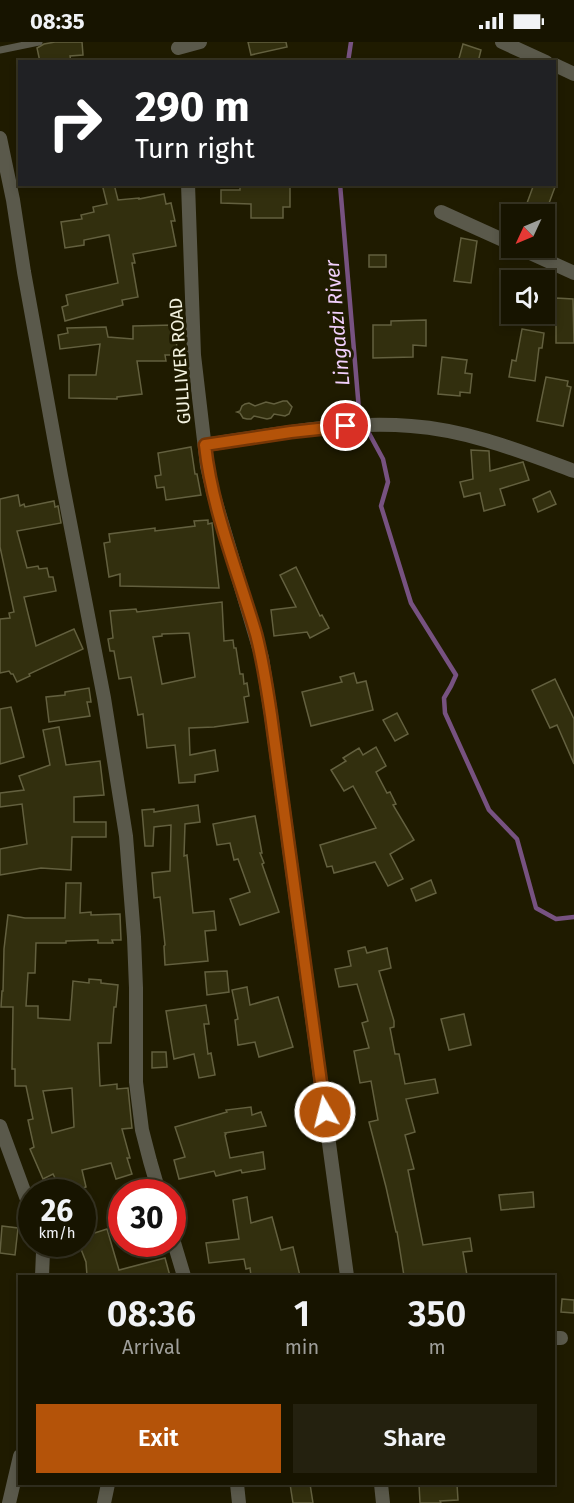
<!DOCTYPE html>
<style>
:root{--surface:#171400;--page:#24210f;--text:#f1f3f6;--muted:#9e9e99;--line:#363322;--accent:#b45309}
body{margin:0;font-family:"Fira Sans",sans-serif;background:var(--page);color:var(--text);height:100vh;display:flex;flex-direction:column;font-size:22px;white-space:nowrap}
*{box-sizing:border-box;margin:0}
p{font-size:20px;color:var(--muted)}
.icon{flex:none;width:33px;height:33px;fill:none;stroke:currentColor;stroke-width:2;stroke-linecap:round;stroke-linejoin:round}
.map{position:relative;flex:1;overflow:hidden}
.side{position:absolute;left:18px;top:1233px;width:537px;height:210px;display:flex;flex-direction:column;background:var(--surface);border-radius:0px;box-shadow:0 3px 9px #0003,0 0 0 2px var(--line)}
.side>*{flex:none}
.top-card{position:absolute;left:18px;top:18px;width:538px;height:126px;border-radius:0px;box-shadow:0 3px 9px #0003,0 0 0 2px var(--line);background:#202124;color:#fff;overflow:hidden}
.needle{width:39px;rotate:226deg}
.controls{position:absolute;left:501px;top:162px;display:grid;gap:12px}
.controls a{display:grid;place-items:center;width:54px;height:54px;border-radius:0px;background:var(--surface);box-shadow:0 3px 9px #0003,0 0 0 2px var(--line);font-size:30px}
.speed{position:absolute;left:18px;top:1137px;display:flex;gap:12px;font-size:30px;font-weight:700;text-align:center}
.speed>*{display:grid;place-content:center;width:78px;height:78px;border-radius:50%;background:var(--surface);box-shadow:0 3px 9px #0003,0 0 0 2px var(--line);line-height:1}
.speed small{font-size:15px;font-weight:400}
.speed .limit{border:9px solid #d22;background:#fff;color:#111}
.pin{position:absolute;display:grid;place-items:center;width:51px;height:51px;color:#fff;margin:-26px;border:3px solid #fff;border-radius:50%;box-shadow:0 2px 6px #0007}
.me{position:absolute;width:66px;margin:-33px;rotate:352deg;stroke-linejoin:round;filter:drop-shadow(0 0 4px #0008)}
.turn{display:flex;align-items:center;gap:21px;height:126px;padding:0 18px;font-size:27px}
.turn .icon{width:78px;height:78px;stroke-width:2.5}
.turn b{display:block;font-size:42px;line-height:51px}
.eta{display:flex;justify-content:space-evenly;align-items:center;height:102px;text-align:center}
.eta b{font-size:36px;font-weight:600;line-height:42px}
.cta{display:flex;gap:12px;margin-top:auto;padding:12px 18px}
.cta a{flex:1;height:69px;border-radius:0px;background:var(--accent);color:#fff;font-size:24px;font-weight:600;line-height:69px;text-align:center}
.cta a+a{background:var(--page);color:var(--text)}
.status{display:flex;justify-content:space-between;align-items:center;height:42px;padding:0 30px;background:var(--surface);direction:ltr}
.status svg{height:16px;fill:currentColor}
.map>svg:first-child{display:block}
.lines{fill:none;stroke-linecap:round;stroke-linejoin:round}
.stream{stroke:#775281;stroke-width:4.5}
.building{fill:#322f0e;stroke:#63603f;stroke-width:1.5;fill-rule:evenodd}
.lane{stroke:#5a594b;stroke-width:7}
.street{stroke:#5a594b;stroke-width:14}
.route-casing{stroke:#753606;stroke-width:15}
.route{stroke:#b45309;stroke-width:10}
.labels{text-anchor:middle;stroke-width:6;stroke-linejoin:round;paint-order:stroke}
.street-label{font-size:18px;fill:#f3f2df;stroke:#1f1b00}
.water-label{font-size:20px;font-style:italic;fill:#f2d0fc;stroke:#1f1b00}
</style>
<div class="status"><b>08:35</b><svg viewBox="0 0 49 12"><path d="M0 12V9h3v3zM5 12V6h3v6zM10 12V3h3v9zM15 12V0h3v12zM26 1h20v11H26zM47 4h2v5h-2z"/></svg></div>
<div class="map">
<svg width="574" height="1461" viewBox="0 0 574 1461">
<rect width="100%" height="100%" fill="#1f1b00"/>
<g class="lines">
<g class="stream">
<polyline points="348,20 351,0"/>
<polyline points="340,142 359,368 364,382 383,417 388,440 381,464 411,561 456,633 451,644 444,656 445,671 489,768 517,797 536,866 556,877 574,875"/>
</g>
</g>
<g class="building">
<polygon points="55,0 82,0 83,13 70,14 71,20 40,20 37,6 44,2"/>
<polygon points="248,0 286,0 287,5 251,13"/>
<polygon points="463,2 481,8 478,20 458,20"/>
<polygon points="102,142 114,142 118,158 139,156 139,157 164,152 166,162 171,161 175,179 171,179 176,204 133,212 135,221 132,221 138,255 122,258 123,263 65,279 62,265 68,263 66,253 118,241 109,193 84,198 84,203 65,206 61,180 82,177 81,173 94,170 93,165 107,162"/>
<polygon points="534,142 548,142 555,145 545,172 523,172"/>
<polygon points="240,143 290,144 290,165 283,165 283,176 251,176 251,162 221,161 221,148 240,148"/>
<polygon points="461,196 477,199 471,241 454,239"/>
<rect x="369" y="213" width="17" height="12"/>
<polygon points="556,256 573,257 574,301 556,301"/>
<polygon points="426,278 426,304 413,303 413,315 373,316 373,283 391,283 391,279"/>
<polygon points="173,283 173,290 176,290 177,313 165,313 166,319 137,319 142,352 117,355 117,357 69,356 69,333 96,333 100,302 60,307 58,293 68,291 67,286 106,285 108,295 133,297 133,284"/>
<polygon points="522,287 544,291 542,306 539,306 535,339 509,335 512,318 516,319"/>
<polygon points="442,315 467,318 465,331 472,332 470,351 460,350 460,354 438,352"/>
<polygon points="546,335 568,339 567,344 571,345 563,384 537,379"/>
<polygon points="283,359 287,359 292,365 289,372 285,374 274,372 271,376 267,377 254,374 251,377 247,377 243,376 240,371 237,370 240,369 242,364 245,362 249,361 255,364 266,360 274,362"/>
<polygon points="191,405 195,432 197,432 201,453 166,458 164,445 157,446 155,434 161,433 158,411"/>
<polygon points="471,408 489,409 490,429 523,420 529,438 500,447 505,463 484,469 480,451 464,455 460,440 473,437"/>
<polygon points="550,449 556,462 538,470 533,457"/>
<polygon points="18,453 20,464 24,462 25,465 54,459 55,465 58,464 61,481 17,489 27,526 38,524 39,527 47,526 49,535 53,535 56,549 24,555 36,604 74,587 83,607 29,632 30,634 17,640 13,632 11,632 9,629 0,631 0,577 10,576 9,571 14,570 0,505 0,457"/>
<polygon points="208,478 208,482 212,481 219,546 120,544 120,532 109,535 104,501 110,500 109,492 155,486 155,489 195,484 194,479"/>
<polygon points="296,525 320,574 322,573 329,586 310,596 307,590 274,594 271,568 296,565 280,533"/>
<path d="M222,560L224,599L233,598L234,606H236L240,632H243L244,642L247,641L249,654L244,655L248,680L214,685L189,686L190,713L215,708L218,729L195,733V740L179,741L175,703L147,706L143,672L138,673L131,635L119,637L114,609H110L108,597L113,596L110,569L136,567L137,570ZM189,591L195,635L162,642L153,595L162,594V592Z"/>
<polygon points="354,631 357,641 366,639 373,668 311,684 302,650 342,640 340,635"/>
<polygon points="555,637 574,677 574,722 557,683 550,686 532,648"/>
<polygon points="89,646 91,660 87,660 90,674 49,680 46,655 65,653 65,650"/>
<polygon points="11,665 24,715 0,722 0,667"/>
<polygon points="397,671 408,692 395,699 383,678"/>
<polygon points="59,685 66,723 100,719 104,753 74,755 74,780 106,780 106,795 72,795 71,828 41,826 0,833 0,807 27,802 22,762 0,765 0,751 24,748 19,734 50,723 43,688"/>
<polygon points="376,705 386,724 376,730 387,751 390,750 396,762 393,763 414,798 390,812 403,837 388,844 375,820 334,831 332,824 327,825 320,803 376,786 353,744 344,749 331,728 346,719 343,716 359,706 363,713"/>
<polygon points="198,763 200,780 185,782 184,814 187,813 193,871 214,869 216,888 205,889 208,919 165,923 164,904 165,903 160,855 154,856 152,831 170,829 171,783 154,785 153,804 145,804 142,768 154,767 154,770"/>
<polygon points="255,774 262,811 260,811 264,821 262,822 279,870 240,883 230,857 250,850 238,817 234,818 230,801 217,803 213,782"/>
<polygon points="431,838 436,851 416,859 411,847"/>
<path d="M66,841H81L80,871L91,870V873L120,872L121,898H112L113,901H98V898L66,899V901H36L35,931H28L26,964H38V976L70,978L73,939L89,941V937L101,938V941L118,943L116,965H114L111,1001H98L100,1044L117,1042V1047L128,1046L132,1086L122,1087L130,1116H127L132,1132L116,1137L111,1121L82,1128L86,1145L75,1148L76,1150H62L53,1132L43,1137L30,1107L34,1105L28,1078L33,1077L26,1044H15V1027H12L13,965H1L2,949H3L4,907L8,873L25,876H65ZM72,1046L74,1085L52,1091L43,1049Z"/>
<polygon points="365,905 367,911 387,906 391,926 379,929 394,979 394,985 390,986 395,1012 399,1012 405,1042 435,1037 438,1051 406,1057 415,1090 405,1093 414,1127 408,1128 423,1203 470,1196 472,1209 463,1210 467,1233 458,1234 404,1234 397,1190 396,1190 386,1145 369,1080 378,1078 371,1039 360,1041 354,1009 369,1006 362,981 368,979 357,942 339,945 335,927 351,924 348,909"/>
<polygon points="227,929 229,950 207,953 205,930"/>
<polygon points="247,945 250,963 278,955 293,1005 259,1015 255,1000 238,1003 235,978 238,977 232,948"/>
<polygon points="206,963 209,982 204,982 208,1012 211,1011 215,1033 199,1036 194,1012 174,1017 166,969"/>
<polygon points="464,972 471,1003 449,1008 441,977"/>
<polygon points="152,1010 166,1010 167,1025 152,1026"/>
<polygon points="251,1065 252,1073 261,1070 266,1084 225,1091 226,1092 225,1093 230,1116 263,1110 265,1127 242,1131 241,1128 216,1134 214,1129 179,1137 174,1118 185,1115 175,1085 227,1070 226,1068"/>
<polygon points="533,1150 534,1165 501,1168 499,1153"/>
<polygon points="247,1155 251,1181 272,1175 281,1208 293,1205 300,1234 251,1234 250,1226 246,1227 244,1217 209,1221 206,1201 239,1197 233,1158"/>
<polygon points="2,1184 18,1186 15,1213 0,1211"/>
<polygon points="107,1187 119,1228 165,1216 170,1234 87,1234 86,1220 79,1202 82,1202 82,1195"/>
<polygon points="562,1257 574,1258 574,1271 561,1270"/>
<polygon points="290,1442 310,1442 313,1461 293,1461"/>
<polygon points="419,1442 457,1442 458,1458 440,1459 441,1461 420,1461"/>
</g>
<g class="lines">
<polyline class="lane" points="0,8 39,0"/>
<g class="street">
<polyline points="502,0 546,20"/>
<polyline points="178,6 200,0"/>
<polyline points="555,23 574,32"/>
<polyline points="0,96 13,158 24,230 61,434 104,656 126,794 134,895 136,946 136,1040 142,1088 150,1119 159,1150"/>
<polyline points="188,142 194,313 207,424 214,454 262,616 271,673 347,1234"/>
<polyline points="441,170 512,202"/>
<polyline points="519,206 574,231"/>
<path d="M205,403C271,393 345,378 411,384C468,388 520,409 574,429"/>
<polyline points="0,1084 32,1171"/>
<polyline points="172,1194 184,1234"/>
<polyline points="41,1202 43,1210 42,1234"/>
<polyline points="554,1296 561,1296"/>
<polyline points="237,1442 239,1461"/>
<polyline points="381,1442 383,1461"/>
<polyline points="9,1461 20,1414"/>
<polyline points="104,1461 108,1442"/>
</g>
</g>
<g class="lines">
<g class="route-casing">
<path id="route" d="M325,1070L271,673C267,646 263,619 256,592C238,530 212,468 205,403L291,390L346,384"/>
</g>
<use href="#route" class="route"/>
</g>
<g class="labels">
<g class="street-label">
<text transform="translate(180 319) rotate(-94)" y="6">GULLIVER ROAD</text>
</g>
<g class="water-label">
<text transform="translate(337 281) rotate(-95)" y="7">Lingadzi River</text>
</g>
</g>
</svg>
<div class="controls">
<a><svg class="needle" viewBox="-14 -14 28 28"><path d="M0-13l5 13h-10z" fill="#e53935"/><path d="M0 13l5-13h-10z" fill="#9e9e99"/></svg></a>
<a><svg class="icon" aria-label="sound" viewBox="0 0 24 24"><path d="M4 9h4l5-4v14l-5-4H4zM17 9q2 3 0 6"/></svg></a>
</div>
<div class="speed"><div>26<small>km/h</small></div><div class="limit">30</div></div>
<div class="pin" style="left:346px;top:384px;background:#d93025"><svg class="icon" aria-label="arrive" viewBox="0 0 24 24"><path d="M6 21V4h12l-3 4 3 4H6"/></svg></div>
<svg class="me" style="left:325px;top:1070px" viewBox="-20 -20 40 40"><circle r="17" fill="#b45309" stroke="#fff" stroke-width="3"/><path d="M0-11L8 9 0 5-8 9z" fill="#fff"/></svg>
<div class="top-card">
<div class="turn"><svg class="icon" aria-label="right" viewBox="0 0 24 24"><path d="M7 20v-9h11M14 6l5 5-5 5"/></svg><div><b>290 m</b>Turn right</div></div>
</div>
<section class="side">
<div class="eta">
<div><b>08:36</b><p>Arrival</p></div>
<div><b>1</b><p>min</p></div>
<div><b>350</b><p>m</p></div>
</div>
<div class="cta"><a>Exit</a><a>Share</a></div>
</section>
</div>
